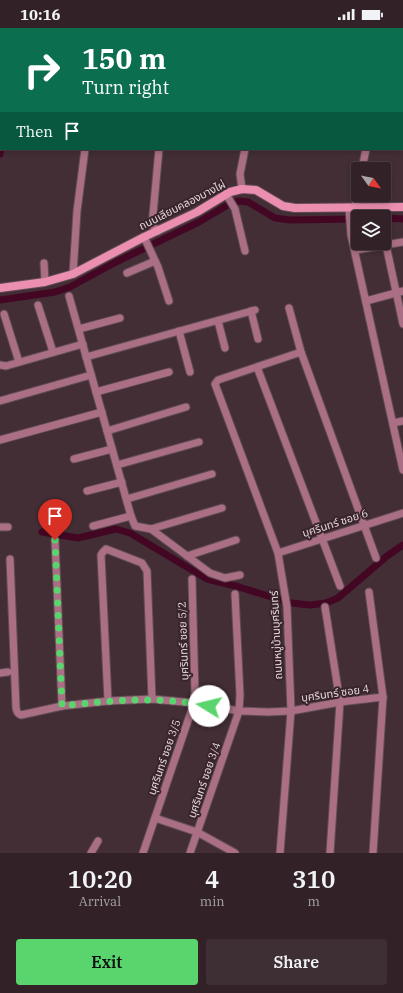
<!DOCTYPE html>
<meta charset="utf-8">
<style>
:root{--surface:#322228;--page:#3d2f34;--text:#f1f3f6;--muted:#a8a4a8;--line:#4d3f45;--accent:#5ad56e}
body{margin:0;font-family:"IBM Plex Serif","Noto Sans Thai",serif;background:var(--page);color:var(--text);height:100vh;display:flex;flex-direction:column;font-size:15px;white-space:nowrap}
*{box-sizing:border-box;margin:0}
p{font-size:13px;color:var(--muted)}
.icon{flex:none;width:22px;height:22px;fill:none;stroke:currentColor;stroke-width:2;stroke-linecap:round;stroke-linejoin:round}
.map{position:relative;height:825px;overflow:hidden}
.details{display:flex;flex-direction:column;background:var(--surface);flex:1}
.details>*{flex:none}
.top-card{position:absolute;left:0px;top:0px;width:403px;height:122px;box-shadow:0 2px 6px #0003,0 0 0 1px var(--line);background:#0b6e4f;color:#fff;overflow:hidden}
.needle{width:26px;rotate:123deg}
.fabs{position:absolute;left:351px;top:134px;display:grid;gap:8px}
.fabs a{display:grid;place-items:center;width:40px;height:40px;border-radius:4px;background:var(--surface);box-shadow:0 2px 6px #0003,0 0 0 1px var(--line);font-size:20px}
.pin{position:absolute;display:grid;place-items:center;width:34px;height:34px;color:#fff;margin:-41px -17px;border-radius:50% 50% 50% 0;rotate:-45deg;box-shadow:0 0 4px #0007}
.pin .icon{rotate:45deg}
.me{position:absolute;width:44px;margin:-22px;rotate:279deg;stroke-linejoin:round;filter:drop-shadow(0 0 3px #0008)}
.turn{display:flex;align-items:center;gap:14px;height:84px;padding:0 16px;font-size:18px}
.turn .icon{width:52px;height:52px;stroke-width:2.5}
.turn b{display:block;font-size:28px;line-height:34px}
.then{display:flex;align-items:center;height:38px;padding:0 16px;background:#0003;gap:8px;font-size:15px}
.eta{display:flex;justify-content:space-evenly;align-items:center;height:68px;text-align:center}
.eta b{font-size:24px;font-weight:600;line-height:28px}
.cta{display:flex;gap:8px;margin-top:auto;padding:8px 16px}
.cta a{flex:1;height:46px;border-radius:4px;background:var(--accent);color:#111;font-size:16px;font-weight:600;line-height:46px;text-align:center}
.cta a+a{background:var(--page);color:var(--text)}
.status{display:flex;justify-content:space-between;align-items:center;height:28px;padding:0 20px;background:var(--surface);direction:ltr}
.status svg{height:11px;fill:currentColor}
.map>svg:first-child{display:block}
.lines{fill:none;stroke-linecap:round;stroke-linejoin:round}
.canal{stroke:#430724;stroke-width:7}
.street-casing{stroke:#604c53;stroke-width:9}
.secondary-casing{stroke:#604c53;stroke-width:10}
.street{stroke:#aa6f84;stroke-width:7}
.secondary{stroke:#eb8eb0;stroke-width:8}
.route{stroke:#5ad56e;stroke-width:7;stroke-dasharray:0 12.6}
.labels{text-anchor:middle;stroke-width:4;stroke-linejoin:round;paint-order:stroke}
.street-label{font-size:11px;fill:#e2d5d9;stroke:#39242b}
</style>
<div class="status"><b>10:16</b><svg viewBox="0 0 49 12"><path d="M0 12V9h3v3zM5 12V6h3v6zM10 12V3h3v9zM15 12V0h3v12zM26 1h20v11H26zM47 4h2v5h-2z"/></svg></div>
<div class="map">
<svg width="403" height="825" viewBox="0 0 403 825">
<rect width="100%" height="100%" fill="#432e35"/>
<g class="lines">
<g class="canal">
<polyline points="20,1 20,0"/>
<polyline points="0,126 1,120"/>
<polyline points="384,190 403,191"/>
<polyline points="0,272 55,264 70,259 116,234 199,194 231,175 238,173 248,174 275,190 290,192 358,191"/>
<polyline points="42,504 78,510 116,501 130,505 207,551 239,559 291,575 310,577 326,575 338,570 387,528 403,517"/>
</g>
<g class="street-casing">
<g id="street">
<polyline points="114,1 114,0"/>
<polyline points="170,1 170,0"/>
<polyline points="251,1 251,0"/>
<polyline points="394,1 394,0"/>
<polyline points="362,141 366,121"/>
<polyline points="242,161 240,146 245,121"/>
<polyline points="226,166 235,181 245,223"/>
<polyline points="349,179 351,207 403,442"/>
<polyline points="355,179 358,162"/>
<polyline points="158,203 152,197 159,121"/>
<polyline points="144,209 158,239 169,273"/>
<polyline points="386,217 403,296"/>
<polyline points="356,222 403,214"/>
<polyline points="44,235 45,254"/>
<polyline points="127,245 155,233"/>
<polyline points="73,246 77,183 85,121"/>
<polyline points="69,268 131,488 93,498"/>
<polyline points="366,273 403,263"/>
<polyline points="38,277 53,324"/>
<polyline points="289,280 301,324 376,530"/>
<polyline points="251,283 258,311"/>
<polyline points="4,286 19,334"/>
<polyline points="218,293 225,320"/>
<polyline points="79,301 120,290"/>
<polyline points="179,303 190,344"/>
<polyline points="86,329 255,282"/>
<polyline points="0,337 6,338 83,316"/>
<polyline points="257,339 340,558"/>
<polyline points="96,364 169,344"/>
<polyline points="0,373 91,347"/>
<polyline points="393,395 403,393"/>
<polyline points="107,403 186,379"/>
<polyline points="0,412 102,384"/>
<polyline points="74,431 112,421"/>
<polyline points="117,437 199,414"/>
<polyline points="87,463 122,454"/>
<polyline points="127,471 212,446"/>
<polyline points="131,488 135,498 151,501 210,545 225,550 240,547"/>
<polyline points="0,499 8,499"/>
<polyline points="151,501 222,480"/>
<polyline points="55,512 62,678"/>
<polyline points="278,525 403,485"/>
<polyline points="187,528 236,512"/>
<path d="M10,531L16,680C17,684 17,685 21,687L62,678L108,673L152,671L194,675L239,683L268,684L291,683L340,674L383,669"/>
<polyline points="369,564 383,669 373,825"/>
<polyline points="325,579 340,674 330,825"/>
<polyline points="0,645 8,644"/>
<polyline points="108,673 101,527 103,524 106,521 142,535 147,543 152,671"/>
<polyline points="155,790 197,804 235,825"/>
<polyline points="91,825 98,813"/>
<polyline points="143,825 194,675 195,665 192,551"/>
<polyline points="190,825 239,683 240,667 235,566"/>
<polyline points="280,825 291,683 287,579 278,525 215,356 218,352 301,324"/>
</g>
</g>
<g class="secondary-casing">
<g id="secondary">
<polyline points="13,1 13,0"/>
<polyline points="0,76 1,70"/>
<polyline points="0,260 45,254 73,246 144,209 197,184 230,164 242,161 256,162 283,178 295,180 403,179"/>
</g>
</g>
<use href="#street" class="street"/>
<use href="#secondary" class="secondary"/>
</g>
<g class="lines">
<path class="route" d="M55,512L62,678C113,672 158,668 209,678"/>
</g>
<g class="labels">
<g class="street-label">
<text transform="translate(182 177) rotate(-27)" y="4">ถนนเลียบคลองบางไผ่</text>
<text transform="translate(335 495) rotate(-18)" y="4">บุศรินทร์ ซอย 6</text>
<text transform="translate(276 607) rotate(-93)" y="4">ถนนหมู่บ้านบุศรินทร์</text>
<text transform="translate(183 613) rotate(-92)" y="4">บุศรินทร์ ซอย 5/2</text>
<text transform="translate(335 665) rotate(-8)" y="4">บุศรินทร์ ซอย 4</text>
<text transform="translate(164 729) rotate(-71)" y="4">บุศรินทร์ ซอย 3/5</text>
<text transform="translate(204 752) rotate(-71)" y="4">บุศรินทร์ ซอย 3/4</text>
</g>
</g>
</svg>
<div class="fabs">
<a><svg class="needle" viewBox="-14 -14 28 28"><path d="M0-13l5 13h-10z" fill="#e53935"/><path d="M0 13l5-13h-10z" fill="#a8a4a8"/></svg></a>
<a><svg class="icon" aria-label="layers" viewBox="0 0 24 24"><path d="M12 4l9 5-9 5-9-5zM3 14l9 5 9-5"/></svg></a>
</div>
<div class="pin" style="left:55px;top:512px;background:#d93025"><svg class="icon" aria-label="arrive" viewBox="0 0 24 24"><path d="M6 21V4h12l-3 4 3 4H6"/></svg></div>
<svg class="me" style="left:209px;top:678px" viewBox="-20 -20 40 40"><circle r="19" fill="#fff"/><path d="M0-13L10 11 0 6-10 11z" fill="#5ad56e"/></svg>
<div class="top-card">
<div class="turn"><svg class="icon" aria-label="right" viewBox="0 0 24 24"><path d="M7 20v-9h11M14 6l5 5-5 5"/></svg><div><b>150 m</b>Turn right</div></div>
<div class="then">Then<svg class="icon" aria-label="arrive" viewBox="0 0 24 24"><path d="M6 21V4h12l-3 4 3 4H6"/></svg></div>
</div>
</div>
<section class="details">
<div class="eta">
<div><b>10:20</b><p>Arrival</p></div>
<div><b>4</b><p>min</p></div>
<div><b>310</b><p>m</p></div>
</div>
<div class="cta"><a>Exit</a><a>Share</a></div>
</section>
